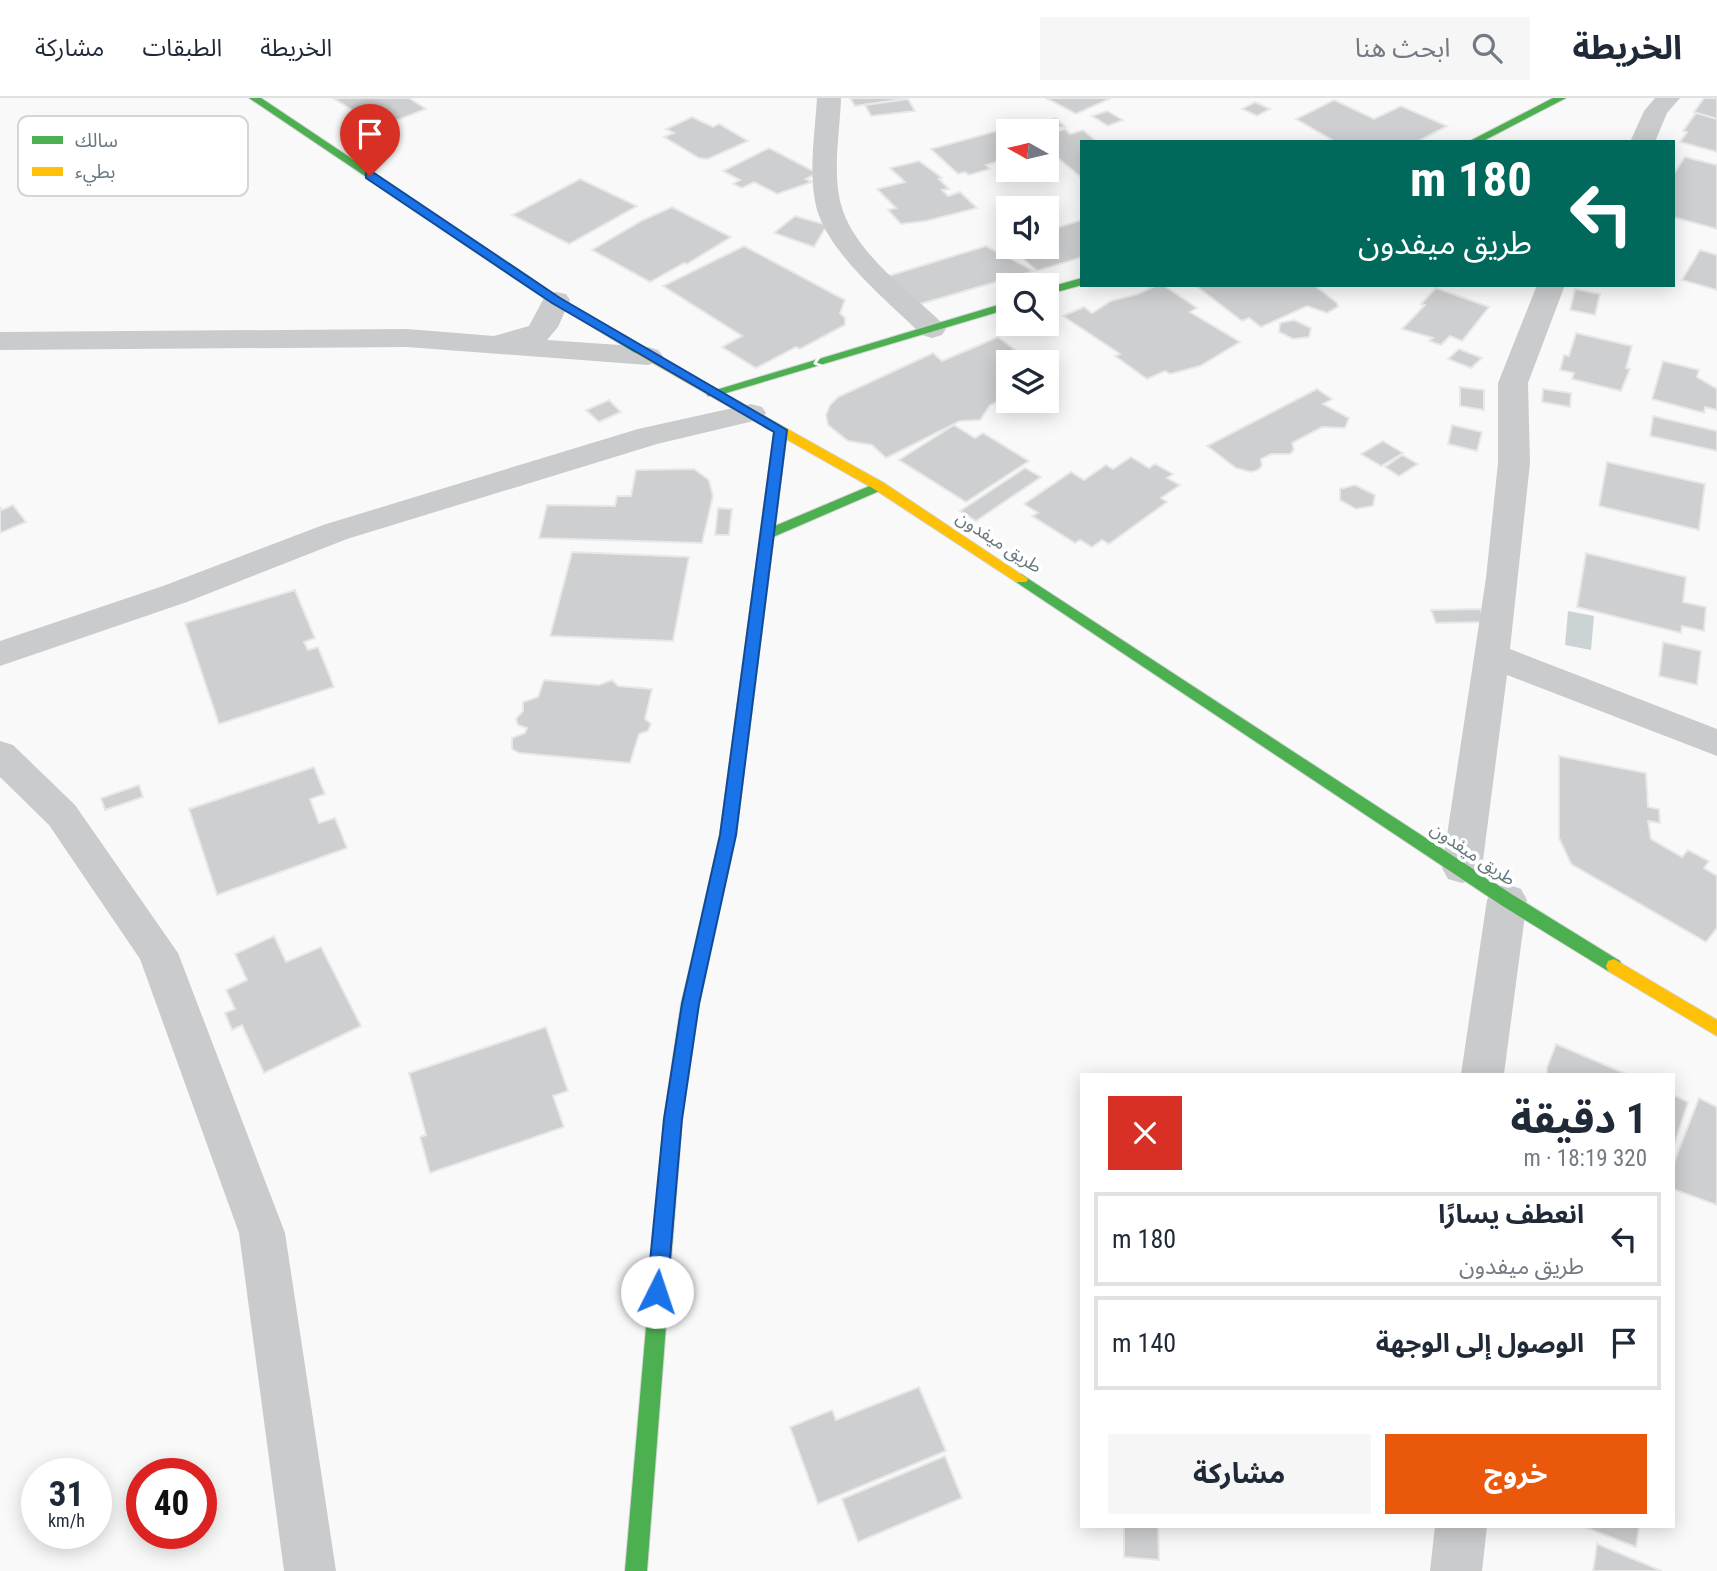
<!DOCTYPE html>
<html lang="ar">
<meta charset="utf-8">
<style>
:root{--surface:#fff;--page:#f6f6f7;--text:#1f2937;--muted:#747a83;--line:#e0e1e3;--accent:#ea580c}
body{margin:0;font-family:"Roboto Condensed","Noto Sans Arabic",sans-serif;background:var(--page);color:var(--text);direction:rtl;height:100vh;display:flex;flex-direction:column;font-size:26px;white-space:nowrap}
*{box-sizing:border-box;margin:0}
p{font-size:23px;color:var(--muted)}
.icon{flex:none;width:38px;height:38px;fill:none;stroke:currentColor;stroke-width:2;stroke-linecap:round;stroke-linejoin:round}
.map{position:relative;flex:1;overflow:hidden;direction:ltr}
.drawer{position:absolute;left:1080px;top:975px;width:595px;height:455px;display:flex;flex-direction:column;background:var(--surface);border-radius:0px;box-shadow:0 4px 18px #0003;direction:rtl}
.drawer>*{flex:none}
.hud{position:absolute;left:1080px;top:42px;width:595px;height:147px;border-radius:0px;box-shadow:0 4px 18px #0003;direction:rtl;background:#00695c;color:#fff;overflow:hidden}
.needle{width:46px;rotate:278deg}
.buttons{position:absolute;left:996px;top:21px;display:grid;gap:14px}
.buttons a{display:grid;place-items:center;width:63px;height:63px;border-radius:0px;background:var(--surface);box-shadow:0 4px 18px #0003;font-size:35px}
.speed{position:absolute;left:21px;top:1360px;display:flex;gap:14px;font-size:35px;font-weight:700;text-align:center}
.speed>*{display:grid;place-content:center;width:91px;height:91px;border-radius:50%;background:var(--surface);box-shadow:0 4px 18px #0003;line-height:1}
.speed small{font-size:18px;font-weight:400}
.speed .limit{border:10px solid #d22;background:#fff;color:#111}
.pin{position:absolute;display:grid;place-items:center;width:60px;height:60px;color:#fff;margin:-72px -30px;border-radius:50% 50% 50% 0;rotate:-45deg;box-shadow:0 0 7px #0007}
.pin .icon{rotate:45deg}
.me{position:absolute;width:77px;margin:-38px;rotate:4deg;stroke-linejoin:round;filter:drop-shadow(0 0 5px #0008)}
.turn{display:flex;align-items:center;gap:24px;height:147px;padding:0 28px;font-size:32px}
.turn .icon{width:91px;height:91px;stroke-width:2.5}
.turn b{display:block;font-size:49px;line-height:60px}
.round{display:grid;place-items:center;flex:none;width:74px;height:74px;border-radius:0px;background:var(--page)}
.head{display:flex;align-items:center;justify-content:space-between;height:119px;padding:0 28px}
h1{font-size:42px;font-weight:700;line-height:52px}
.button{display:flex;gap:14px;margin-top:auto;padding:14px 28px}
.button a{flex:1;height:80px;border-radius:0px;background:var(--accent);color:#fff;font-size:28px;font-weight:700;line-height:80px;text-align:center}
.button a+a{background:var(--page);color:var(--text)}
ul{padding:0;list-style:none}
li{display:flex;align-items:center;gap:21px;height:94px;margin:0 14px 10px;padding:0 14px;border:4px solid var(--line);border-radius:0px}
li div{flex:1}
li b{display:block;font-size:26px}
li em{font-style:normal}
header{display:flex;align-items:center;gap:42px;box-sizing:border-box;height:98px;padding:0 35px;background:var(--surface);border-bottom:2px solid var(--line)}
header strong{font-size:33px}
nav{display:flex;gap:38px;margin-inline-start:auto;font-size:24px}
.search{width:490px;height:63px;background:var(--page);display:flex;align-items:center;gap:18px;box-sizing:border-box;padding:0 24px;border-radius:0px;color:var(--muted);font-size:26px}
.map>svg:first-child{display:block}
.water{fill:#cbd3d5}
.building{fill:#cdcfd0;stroke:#e8e8e8;stroke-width:2}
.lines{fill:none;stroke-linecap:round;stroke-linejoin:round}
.fast-casing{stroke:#d5d6d7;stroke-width:2}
.slow-casing{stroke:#d5d6d7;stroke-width:2}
.street{fill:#cacbcc;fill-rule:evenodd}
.fast{fill:#4caf50;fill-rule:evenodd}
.slow{fill:#ffc107;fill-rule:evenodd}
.oneway{stroke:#f6fbf6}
.route{fill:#1a73e8;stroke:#114b97;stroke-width:2}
.labels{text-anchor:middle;stroke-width:7;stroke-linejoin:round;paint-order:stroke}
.street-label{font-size:18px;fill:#677880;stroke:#fff}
.key{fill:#fff;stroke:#d1d6d9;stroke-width:2}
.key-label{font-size:19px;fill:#677880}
</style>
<header>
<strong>الخريطة</strong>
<div class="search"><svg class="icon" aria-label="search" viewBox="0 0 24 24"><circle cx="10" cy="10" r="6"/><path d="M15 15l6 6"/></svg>ابحث هنا</div>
<nav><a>الخريطة</a><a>الطبقات</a><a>مشاركة</a></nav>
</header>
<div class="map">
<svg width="1717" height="1473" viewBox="0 0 1717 1473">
<rect width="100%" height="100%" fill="#f9f9f9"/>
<polygon class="water" points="1568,513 1594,518 1591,552 1565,547"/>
<g class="building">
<polygon points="333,0 409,0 426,11 379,29"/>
<polygon points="850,0 904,0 904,1 855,8"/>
<polygon points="1046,0 1111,0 1076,16"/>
<polygon points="1704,0 1717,0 1717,21 1694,14"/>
<polygon points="908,1 915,13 871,18 865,7"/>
<polygon points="1334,2 1374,21 1401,8 1447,28 1417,44 1336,44 1296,21"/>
<polygon points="1255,4 1270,11 1257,18 1242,11"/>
<polygon points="1107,13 1123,22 1108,28 1092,18"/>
<polygon points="1696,15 1717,21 1717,54 1680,44 1687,34 1683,33"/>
<polygon points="692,19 713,29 719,26 748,43 708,61 699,60 664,39 674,35 666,31"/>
<polygon points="1056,20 1065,29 1037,33 1030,27"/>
<polygon points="1065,31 1070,36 1083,32 1097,44 1082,44 1082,80 1046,50 1046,36"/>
<polygon points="997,33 1001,37 1008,35 1008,66 999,63 986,67 990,71 969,77 965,74 958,76 931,51"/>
<polygon points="769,50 817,75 806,81 812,84 777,96 754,84 742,90 733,86 740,82 723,73"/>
<polygon points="1685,59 1717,67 1717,131 1673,119 1673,77"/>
<polygon points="919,63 942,80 939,81 949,91 942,92 948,98 960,94 977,110 926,123 901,126 888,112 896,110 877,91 905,84 890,70"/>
<polygon points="580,81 637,108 569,146 512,117"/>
<polygon points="672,109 731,139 687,166 684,165 650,184 592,152 643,122"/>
<polygon points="795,118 827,127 814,149 774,135"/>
<polygon points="1082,122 1082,159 1037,173 1010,149 1046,149 1046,133"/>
<polygon points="744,148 845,202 840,215 845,220 845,227 800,251 796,249 756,270 722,249 742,238 663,188"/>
<polygon points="986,148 1034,173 913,208 885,179"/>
<polygon points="1700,152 1717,157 1717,192 1682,182"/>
<polygon points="1157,187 1163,187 1197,210 1190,214 1240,244 1200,268 1170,276 1165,273 1147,281 1115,258 1120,256 1063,218 1084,209 1092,215 1111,203 1138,196"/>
<polygon points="1195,187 1314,187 1337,205 1338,209 1327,215 1307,208 1261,229 1249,220 1242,223"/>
<polygon points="1436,190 1489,209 1462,243 1450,238 1441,247 1429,243 1433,240 1402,231 1425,207 1421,206"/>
<polygon points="1575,191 1600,196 1595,217 1570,212"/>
<polygon points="1294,222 1311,230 1309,239 1293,241 1279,234 1280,225"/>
<polygon points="1576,235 1632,248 1626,270 1630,271 1621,293 1572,281 1574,275 1560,272 1564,257 1569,258"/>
<polygon points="998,239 1031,264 1008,264 1008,299 990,307 980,322 960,323 886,360 872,347 848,343 828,327 826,317 830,307 838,299 933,255 942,263"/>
<polygon points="1459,251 1482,260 1471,270 1448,261"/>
<polygon points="1663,263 1699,272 1697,279 1717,291 1717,312 1705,309 1704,315 1652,301"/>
<polygon points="1460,289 1484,292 1484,312 1460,308"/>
<polygon points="1317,291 1332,301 1323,306 1349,320 1345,330 1322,329 1292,345 1294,352 1290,356 1271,356 1261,361 1262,368 1258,372 1251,374 1236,370 1207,348"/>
<polygon points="1543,291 1571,295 1570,309 1542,304"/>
<polygon points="609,302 621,314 599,324 586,312"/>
<polygon points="1653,318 1717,333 1717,353 1650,338"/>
<polygon points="954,327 975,340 983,335 1029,363 966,404 899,362"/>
<polygon points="1452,327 1482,334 1477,353 1448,346"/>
<polygon points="1383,343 1403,355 1381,368 1361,356"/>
<polygon points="1402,357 1418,366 1399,378 1385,369"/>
<polygon points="1131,359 1149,370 1155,366 1173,376 1167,380 1180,387 1161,400 1167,404 1109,446 1102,442 1092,449 1080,442 1075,445 1032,418 1038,415 1024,406 1071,374 1084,382 1106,367 1113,371"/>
<polygon points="1607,364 1705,386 1699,432 1599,408"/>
<polygon points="1025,370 1041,379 976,423 960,413"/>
<polygon points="694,371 709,382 713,398 702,445 539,440 547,407 615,408 617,398 631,398 636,372"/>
<polygon points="1355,387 1375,397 1373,408 1356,411 1340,402 1340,391"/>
<polygon points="13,407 26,424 0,435 0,409 2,412"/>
<polygon points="718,410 732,411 729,437 715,437"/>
<polygon points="572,454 689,459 673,543 550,538"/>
<polygon points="1586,455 1686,479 1683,504 1706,509 1704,533 1682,528 1681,535 1577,509"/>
<polygon points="295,492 315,540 304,544 308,552 318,549 334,589 219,626 185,525"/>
<polygon points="1480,511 1485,524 1436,525 1431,512"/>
<polygon points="1663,544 1701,553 1697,587 1659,578"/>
<polygon points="544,582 599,587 612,582 618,588 652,591 645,621 651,626 648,633 639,636 630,665 519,655 512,651 512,640 525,635 527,630 518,627 516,621 523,613 523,604 538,599"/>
<polygon points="1559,658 1646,675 1648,709 1659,711 1660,725 1648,723 1651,741 1682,759 1688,752 1709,763 1704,770 1717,778 1717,830 1706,844 1571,766 1559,740"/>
<polygon points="314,669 325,696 310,701 319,725 335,720 347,750 217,797 189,711"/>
<polygon points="139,687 143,699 105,712 101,700"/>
<polygon points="274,838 286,864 321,849 361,928 264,975 242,927 232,932 225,915 235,911 226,892 247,882 235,856"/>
<polygon points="546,929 568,993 553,998 564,1029 430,1075 420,1039 426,1037 409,975"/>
<polygon points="1556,946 1626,976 1547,976 1547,970"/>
<polygon points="1673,997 1688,1004 1673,1050"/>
<polygon points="1699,1000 1717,1009 1717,1107 1673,1091 1673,1067"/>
<polygon points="919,1289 946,1353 818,1406 790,1329 832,1312 836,1322"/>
<polygon points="945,1358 962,1400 858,1444 842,1401"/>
<polygon points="1124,1428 1158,1428 1159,1462 1124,1459"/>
<polygon points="1582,1428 1639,1428 1636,1449"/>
<polygon points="1597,1446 1662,1473 1593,1473"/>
</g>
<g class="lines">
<g class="fast-casing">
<g id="fast">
<polygon points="249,0 261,0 560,200 645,252 639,256 635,255 552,204"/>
<polygon points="1553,0 1566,0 1481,44 1468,44"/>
<polygon points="1082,180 1082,187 1046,197 1046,190"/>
<polygon points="1008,204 1008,211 716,298 708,298 706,295"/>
<polygon points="879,384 884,385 884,391 773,439 768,440 761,436 763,433"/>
<polygon points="1021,476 1513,797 1620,863 1622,868 1620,873 1614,875 1608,873 1501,807 1016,484 1014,481"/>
<polygon points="703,841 709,843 711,848 699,906 682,1021 647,1473 625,1473 664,1021 681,906 695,848 697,843"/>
</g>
</g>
<g class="slow-casing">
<g id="slow">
<polygon points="639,248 884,385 1028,481 1026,484 1016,484 874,391 786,341 736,737 711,848 709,853 703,855 697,853 695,848 720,737 774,334 635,255 635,249"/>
<polygon points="1614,861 1717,922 1717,938 1608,873 1606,868 1608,863"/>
</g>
</g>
<g class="street">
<path d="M817,0H841C840,35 831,79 843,113C859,158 909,193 942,225L946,231L942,237L932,240L922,237C888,203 823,152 815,103C809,70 815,34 817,0Z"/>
<polygon points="1655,0 1680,0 1667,15 1655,44 1630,44 1644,13"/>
<polygon points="1537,187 1565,187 1528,285 1530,365 1510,551 1717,631 1717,658 1507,577 1482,770 1476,781 1462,785 1448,781 1442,770 1486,480 1498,365 1498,285"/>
<polygon points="556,194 566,196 570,202 558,229 547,242 648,249 658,252 663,258 658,264 648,267 407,249 0,252 0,234 407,231 494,238 529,228 546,196"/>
<polygon points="751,306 762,309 766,315 762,321 657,346 347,441 187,504 0,568 0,543 163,488 323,427 638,331"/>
<polygon points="0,643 13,647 75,707 178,855 285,1135 336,1473 284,1473 239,1135 140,861 49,727 0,679"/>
<polygon points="1507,786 1521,791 1527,802 1504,976 1461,976 1487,802 1493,791"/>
<polygon points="1435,1428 1487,1428 1482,1473 1430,1473"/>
</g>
<use href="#fast" class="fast"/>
<use href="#slow" class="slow"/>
</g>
<defs><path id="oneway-chevron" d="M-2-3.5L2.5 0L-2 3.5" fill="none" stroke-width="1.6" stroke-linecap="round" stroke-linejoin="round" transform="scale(1.75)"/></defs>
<use class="oneway" href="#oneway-chevron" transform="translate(819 264) rotate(164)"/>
<polygon class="route" points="366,75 374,75 560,200 787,332 736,737 699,906 682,1021 667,1194 664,1200 657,1203 650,1200 647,1194 664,1021 682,906 720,737 774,334 552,205 366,80"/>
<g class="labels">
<g class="street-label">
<text transform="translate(999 444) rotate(33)" y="6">طريق ميفدون</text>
<text transform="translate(1473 756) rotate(34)" y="6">طريق ميفدون</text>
</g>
</g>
<rect x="18" y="18" width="230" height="80" rx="10" class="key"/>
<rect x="32" y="38" width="31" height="8" fill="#4caf50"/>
<rect x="32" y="69" width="31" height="9" fill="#ffc107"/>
<g class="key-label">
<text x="75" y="49">سالك</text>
<text x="75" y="80">بطيء</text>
</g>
</svg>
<div class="buttons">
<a><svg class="needle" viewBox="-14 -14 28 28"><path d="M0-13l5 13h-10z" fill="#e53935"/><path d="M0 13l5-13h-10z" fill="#747a83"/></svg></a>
<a><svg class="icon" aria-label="sound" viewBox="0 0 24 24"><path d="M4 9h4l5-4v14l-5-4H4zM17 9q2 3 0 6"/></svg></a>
<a><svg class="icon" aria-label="search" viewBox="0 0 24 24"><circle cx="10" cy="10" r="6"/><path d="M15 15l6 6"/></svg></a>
<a><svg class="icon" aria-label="layers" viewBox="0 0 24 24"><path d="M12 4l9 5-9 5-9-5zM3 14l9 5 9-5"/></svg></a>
</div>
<div class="speed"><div>31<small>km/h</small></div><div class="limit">40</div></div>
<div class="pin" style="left:370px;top:78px;background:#d93025"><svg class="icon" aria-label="arrive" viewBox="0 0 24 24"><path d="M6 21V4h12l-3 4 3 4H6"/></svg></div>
<svg class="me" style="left:657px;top:1194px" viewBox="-20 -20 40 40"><circle r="19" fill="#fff"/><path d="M0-13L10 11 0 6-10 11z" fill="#1a73e8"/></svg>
<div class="hud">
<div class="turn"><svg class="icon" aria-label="left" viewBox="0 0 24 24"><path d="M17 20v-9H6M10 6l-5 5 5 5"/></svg><div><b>180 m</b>طريق ميفدون</div></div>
</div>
<section class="drawer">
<div class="head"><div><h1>1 دقيقة</h1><p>320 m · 18:19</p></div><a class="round" style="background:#d93025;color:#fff"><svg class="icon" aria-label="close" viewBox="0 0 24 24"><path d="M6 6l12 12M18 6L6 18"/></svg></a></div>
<ul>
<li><svg class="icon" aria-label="left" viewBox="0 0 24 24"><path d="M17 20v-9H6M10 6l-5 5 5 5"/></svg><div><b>انعطف يسارًا</b><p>طريق ميفدون</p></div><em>180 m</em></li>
<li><svg class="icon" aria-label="arrive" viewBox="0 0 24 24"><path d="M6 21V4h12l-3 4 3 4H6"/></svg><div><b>الوصول إلى الوجهة</b></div><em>140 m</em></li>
</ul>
<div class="button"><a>خروج</a><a>مشاركة</a></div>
</section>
</div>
